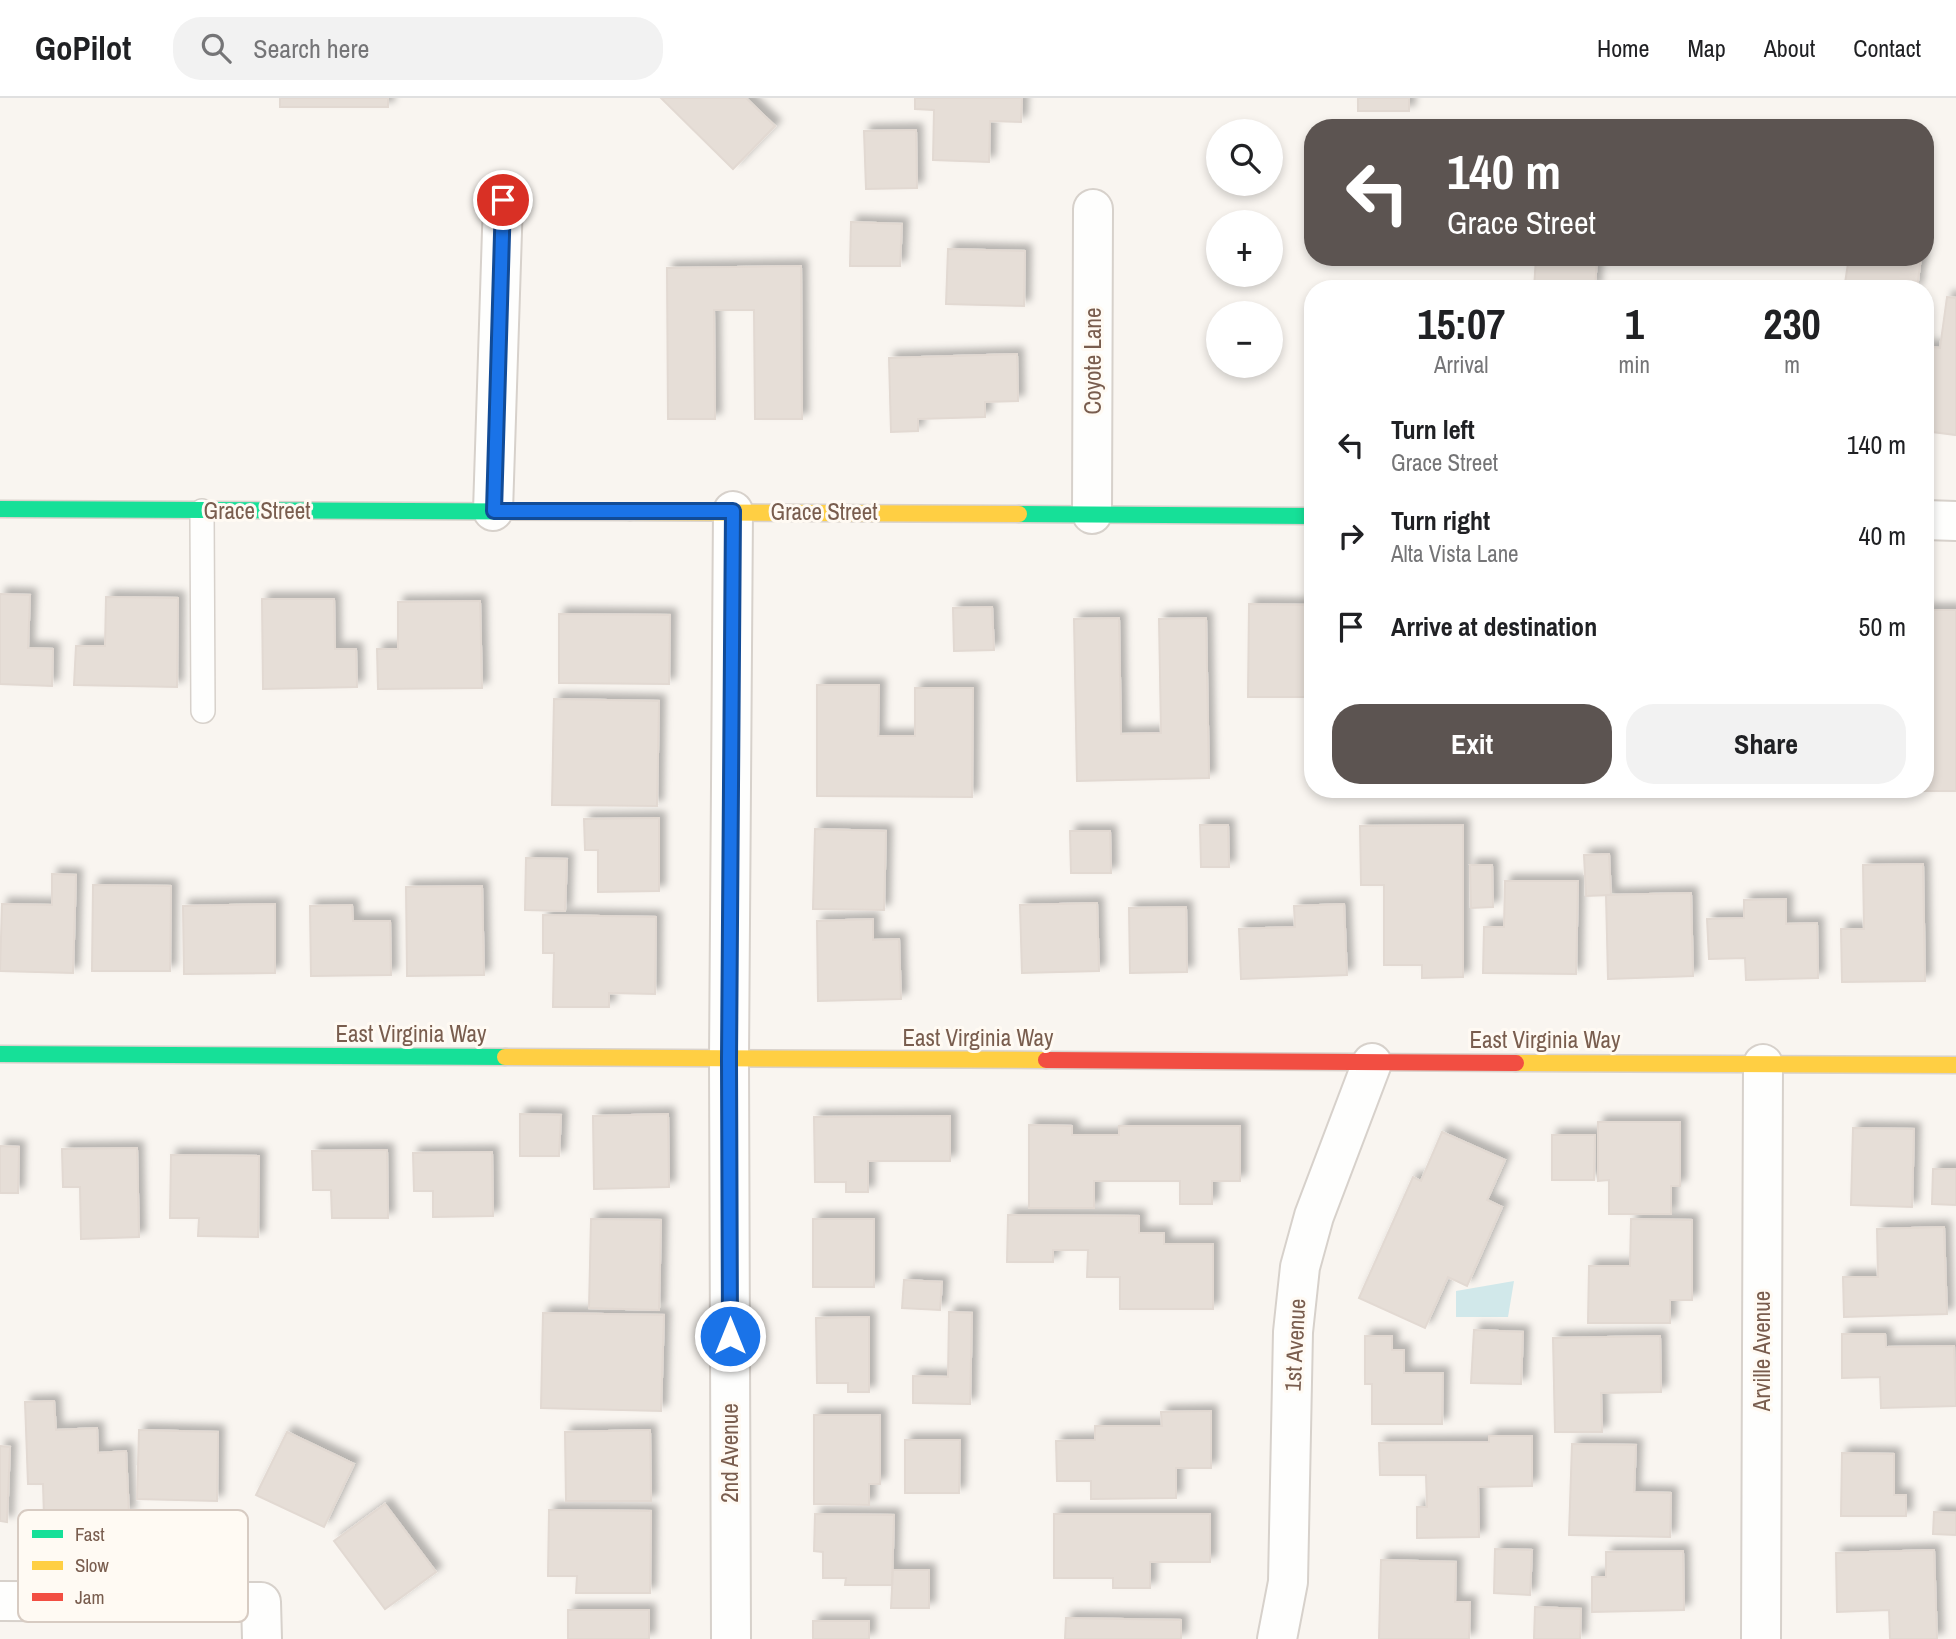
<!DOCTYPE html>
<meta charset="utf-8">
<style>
:root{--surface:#fff;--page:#f2f2f2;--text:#202124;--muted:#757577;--line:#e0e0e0;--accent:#5c5451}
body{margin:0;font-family:"Archivo Narrow",sans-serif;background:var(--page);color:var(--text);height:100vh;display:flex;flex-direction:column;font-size:26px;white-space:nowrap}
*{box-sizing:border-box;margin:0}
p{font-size:23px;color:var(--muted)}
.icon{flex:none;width:38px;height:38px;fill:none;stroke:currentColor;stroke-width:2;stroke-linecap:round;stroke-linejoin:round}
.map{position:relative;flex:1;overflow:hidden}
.drawer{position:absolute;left:1304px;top:182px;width:630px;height:518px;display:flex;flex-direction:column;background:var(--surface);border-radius:28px;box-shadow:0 4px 10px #0003}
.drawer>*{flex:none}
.banner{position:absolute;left:1304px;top:21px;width:630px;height:147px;border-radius:28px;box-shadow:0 4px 10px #0003;background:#5c5451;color:#fff;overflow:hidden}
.fabs{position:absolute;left:1206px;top:21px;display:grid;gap:14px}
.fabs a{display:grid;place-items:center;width:77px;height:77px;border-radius:50%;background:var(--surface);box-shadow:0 4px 10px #0003;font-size:35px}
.pin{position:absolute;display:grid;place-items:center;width:60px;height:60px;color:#fff;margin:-30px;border:4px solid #fff;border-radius:50%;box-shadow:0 2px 7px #0007}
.me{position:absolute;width:77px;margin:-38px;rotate:0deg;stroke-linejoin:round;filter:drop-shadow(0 0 5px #0008)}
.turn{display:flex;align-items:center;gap:24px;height:147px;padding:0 28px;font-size:32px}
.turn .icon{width:91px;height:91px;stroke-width:2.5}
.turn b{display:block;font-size:49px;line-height:60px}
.eta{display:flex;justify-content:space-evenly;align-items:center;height:119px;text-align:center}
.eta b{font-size:42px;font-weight:700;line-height:49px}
.cta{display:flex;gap:14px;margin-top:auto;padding:14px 28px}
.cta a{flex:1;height:80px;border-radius:28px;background:var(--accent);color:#fff;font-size:28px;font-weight:700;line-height:80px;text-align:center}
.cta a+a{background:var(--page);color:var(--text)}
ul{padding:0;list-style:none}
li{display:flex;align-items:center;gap:21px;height:91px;padding:0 28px}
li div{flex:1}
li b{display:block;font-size:26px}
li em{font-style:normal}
header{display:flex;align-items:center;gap:42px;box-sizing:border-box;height:98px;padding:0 35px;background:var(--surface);border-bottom:2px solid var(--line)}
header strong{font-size:33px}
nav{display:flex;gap:38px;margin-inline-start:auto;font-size:24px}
.search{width:490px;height:63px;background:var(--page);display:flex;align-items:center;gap:18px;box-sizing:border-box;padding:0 24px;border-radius:28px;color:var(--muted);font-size:26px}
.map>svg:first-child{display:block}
.water{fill:#d1e8ea}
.building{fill:#e6ded7;stroke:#e2d9d2;stroke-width:2;filter:url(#shadow)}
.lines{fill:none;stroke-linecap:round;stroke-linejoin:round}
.lane-casing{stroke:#d7d1cb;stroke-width:26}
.street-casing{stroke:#d7d1cb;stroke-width:42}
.fast-casing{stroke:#d9d2cc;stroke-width:19}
.slow-casing{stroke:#d9d2cc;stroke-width:19}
.jam-casing{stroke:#d9d2cc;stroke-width:19}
.lane{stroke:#fefefd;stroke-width:23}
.street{stroke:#fefefd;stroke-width:38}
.fast{stroke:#16e098;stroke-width:16}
.slow{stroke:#ffcf43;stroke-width:16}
.jam{stroke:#f24e42;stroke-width:16}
.route-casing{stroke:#114b97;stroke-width:18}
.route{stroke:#1a73e8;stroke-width:12}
.labels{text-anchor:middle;stroke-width:6;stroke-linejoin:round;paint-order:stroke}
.street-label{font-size:23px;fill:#795d4e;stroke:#fffaf3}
.key{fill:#fffaf3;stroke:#d7cbc2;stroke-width:2}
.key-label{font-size:19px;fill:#795d4e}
</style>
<header>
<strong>GoPilot</strong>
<div class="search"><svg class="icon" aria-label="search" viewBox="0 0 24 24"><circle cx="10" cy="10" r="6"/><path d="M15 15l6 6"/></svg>Search here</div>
<nav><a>Home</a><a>Map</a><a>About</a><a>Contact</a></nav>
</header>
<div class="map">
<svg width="1956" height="1541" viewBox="0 0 1956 1541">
<defs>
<filter id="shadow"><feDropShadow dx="6" dy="-6" stdDeviation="3.5" flood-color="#0004"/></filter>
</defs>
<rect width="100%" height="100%" fill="#f9f5f0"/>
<polygon class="water" points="1514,1183 1508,1219 1456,1219 1456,1193"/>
<g class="building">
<rect x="280" y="0" width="108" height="9"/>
<polygon points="661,0 746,0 775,28 733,71"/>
<polygon points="915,0 1022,0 1021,24 990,23 989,64 933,62 934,12 915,11"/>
<rect x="1358" y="0" width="51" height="13"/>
<polygon points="916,32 917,90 866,91 864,33"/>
<polygon points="851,124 902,126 900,168 850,168"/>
<polygon points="948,151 1025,153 1024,208 946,206"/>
<polygon points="1536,159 1597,159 1595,191 1534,191"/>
<polygon points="1849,159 1921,159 1917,191 1895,191 1845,185"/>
<polygon points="801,168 802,321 755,321 754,212 714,212 715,321 668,321 667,170"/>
<polygon points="1947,199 1956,200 1956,337 1925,333 1925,248 1940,250"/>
<polygon points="1017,256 1018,303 985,304 985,319 918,321 918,333 891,334 889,260"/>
<polygon points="0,496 30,497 28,550 53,551 52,588 0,586"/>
<polygon points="106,499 178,500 177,589 74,587 76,548 105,548"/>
<polygon points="262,501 334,501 335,551 356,551 357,589 263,591"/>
<polygon points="480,503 482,590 378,591 377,551 398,551 398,504"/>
<polygon points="1249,506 1312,507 1312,599 1248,599"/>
<polygon points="992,509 994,552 954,553 953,510"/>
<polygon points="1925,512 1956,512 1956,693 1890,693 1925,691"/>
<polygon points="559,516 670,517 669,586 559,585"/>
<polygon points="1119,520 1121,636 1161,635 1159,521 1206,520 1209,680 1077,683 1074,521"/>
<polygon points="817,587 879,587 878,638 915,638 915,590 973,590 972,699 817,698"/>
<polygon points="554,601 659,603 657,708 552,707"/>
<polygon points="1527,691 1602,691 1602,693 1527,695"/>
<polygon points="659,720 659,793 598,794 598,752 585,752 584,721"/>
<polygon points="1200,727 1228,727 1229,769 1201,769"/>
<polygon points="1463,727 1463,879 1422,880 1422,867 1384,867 1384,787 1361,787 1360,728"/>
<polygon points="815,731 886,733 884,812 813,811"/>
<polygon points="1070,733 1110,733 1111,775 1071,775"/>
<polygon points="1609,756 1611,797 1586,798 1584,757"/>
<polygon points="526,760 567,761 565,813 525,812"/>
<polygon points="1923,766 1925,883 1842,884 1841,831 1864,831 1863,767"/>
<polygon points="1470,767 1492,767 1493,809 1471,810"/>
<polygon points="52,776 76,777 73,875 0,873 2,806 52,807"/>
<polygon points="1505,783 1578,783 1576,876 1483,875 1484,829 1504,829"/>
<polygon points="93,787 171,788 170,873 92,873"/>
<polygon points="482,788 484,877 407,878 406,789"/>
<polygon points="1691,795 1693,878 1608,881 1606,797"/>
<polygon points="1786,801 1786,826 1817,825 1818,880 1746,882 1745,860 1709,861 1707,821 1744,820 1744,802"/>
<polygon points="1097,805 1099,873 1022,875 1020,807"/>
<polygon points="275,806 275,875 184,876 183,808"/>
<polygon points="1344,806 1347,877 1241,881 1239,831 1295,829 1294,808"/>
<polygon points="352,807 353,823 390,823 391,877 311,878 310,808"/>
<polygon points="1186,809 1187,874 1130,875 1129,810"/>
<polygon points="543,817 656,819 655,896 609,895 609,909 553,909 554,855 543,855"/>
<polygon points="873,821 873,842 899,841 901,901 818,903 817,823"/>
<polygon points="520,1016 561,1017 559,1058 520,1058"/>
<polygon points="668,1016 669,1089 594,1091 593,1018"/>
<polygon points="950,1018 950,1063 868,1063 868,1094 846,1094 846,1084 815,1084 814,1019"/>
<polygon points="1598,1024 1680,1024 1680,1088 1671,1088 1671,1116 1609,1116 1609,1082 1598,1083"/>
<polygon points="1029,1027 1072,1028 1072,1037 1119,1037 1119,1028 1240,1028 1240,1083 1212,1083 1212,1106 1180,1106 1180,1083 1094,1083 1094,1110 1029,1110"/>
<polygon points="1853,1030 1914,1031 1912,1109 1851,1107"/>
<polygon points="1442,1034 1505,1062 1487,1102 1502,1109 1467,1188 1448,1179 1425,1230 1359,1200 1413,1079 1421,1083"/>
<polygon points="1552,1037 1595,1037 1594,1082 1552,1082"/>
<polygon points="0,1048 19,1049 18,1095 0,1095"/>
<polygon points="137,1050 139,1139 81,1141 80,1089 63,1089 62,1051"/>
<polygon points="387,1052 388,1120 332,1120 331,1092 313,1092 312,1053"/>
<polygon points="492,1054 493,1118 433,1119 433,1093 414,1093 413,1055"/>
<polygon points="171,1057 259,1058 258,1139 198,1138 199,1120 170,1120"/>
<polygon points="1933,1071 1956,1071 1956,1107 1932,1106"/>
<polygon points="1008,1117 1139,1118 1139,1135 1164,1135 1164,1146 1213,1146 1213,1211 1120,1211 1120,1179 1087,1179 1088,1152 1053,1152 1053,1164 1007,1164"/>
<polygon points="591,1121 661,1122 659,1212 589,1210"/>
<rect x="813" y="1121" width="61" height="68"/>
<polygon points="1631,1121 1692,1122 1692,1202 1670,1202 1670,1225 1588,1225 1589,1168 1630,1168"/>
<polygon points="1944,1129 1947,1216 1844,1219 1843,1179 1878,1179 1877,1131"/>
<polygon points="904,1182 942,1184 940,1212 902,1210"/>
<polygon points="949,1214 972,1215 970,1306 913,1305 913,1278 948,1279"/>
<polygon points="543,1215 664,1217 661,1313 541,1310"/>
<polygon points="869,1219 869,1294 848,1294 848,1285 817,1285 816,1220"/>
<polygon points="1474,1232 1523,1234 1521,1286 1471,1285"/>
<polygon points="1842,1236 1885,1236 1886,1249 1954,1248 1956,1308 1881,1310 1880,1279 1842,1280"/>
<polygon points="1365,1238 1392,1238 1392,1252 1404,1252 1404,1275 1443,1275 1442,1326 1372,1326 1372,1286 1365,1286"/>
<polygon points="1660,1238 1661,1294 1601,1295 1602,1334 1555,1334 1553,1240"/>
<polygon points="54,1303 56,1332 97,1330 98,1355 126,1353 129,1416 44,1419 43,1386 28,1386 25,1304"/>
<polygon points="1211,1313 1211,1370 1176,1370 1176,1400 1091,1401 1091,1383 1057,1383 1056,1343 1095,1342 1095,1328 1162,1328 1161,1314"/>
<polygon points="814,1317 880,1317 880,1386 869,1386 869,1407 814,1406"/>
<polygon points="139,1332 218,1334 217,1403 137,1401"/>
<polygon points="650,1332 651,1403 566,1403 565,1334"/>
<polygon points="287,1334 354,1366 324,1429 256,1397"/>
<polygon points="1489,1338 1532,1338 1532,1388 1478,1389 1479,1439 1417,1440 1417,1409 1427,1409 1426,1377 1380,1377 1379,1345 1489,1344"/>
<polygon points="905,1342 960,1342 959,1395 905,1395"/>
<polygon points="1572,1346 1636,1347 1634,1394 1671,1395 1670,1439 1569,1437"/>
<polygon points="0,1348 10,1349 7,1424 0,1423"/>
<polygon points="1842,1355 1894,1356 1894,1397 1906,1397 1906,1418 1841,1418"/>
<polygon points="385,1406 436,1474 385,1511 334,1443"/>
<polygon points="549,1412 651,1413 650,1495 576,1495 577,1478 548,1478"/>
<polygon points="1934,1414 1956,1415 1956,1437 1933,1436"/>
<polygon points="815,1416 894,1417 892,1487 845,1487 846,1480 823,1480 823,1454 814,1453"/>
<polygon points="1054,1416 1210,1416 1210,1464 1150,1464 1150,1490 1113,1490 1113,1480 1054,1480"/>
<polygon points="1495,1451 1532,1452 1530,1497 1494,1495"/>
<polygon points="1934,1452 1937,1541 1890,1541 1889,1512 1837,1514 1836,1455"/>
<polygon points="1683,1453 1684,1512 1592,1514 1592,1479 1606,1479 1606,1454"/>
<polygon points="1381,1462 1456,1464 1455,1504 1470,1504 1469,1541 1379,1541"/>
<polygon points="893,1472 929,1472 929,1510 891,1510"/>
<polygon points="1535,1509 1581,1511 1580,1541 1534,1541"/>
<rect x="568" y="1512" width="81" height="29"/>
<polygon points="1066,1520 1181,1522 1181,1541 1065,1541"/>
<rect x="813" y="1523" width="56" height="18"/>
</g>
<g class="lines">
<g class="lane-casing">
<polyline id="lane" points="202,413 203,613"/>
</g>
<g class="street-casing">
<g id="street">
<polyline points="493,413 503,102"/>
<polyline points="1092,416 1093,111"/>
<polyline points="1925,422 1956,423"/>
<polyline points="0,1503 261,1504 262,1541"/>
<polyline points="731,1541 729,962 733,413"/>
<polyline points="1277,1541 1288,1484 1293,1234 1300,1169 1314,1118 1372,965"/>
<polyline points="1761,1541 1763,966"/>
</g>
</g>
<g class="fast-casing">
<g id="fast">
<polyline points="0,411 630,414"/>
<polyline points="1019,416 1312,418"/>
<polyline points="0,956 505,959"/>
</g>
</g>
<g class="slow-casing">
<g id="slow">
<polyline points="630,414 1019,416"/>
<polyline points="505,959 1046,962"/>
<polyline points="1516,965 1956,967"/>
</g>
</g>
<g class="jam-casing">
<polyline id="jam" points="1046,962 1516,965"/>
</g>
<use href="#lane" class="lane"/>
<use href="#street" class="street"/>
<use href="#fast" class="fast"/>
<use href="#slow" class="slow"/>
<use href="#jam" class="jam"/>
</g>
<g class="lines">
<g class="route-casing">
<polyline id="route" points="503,102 494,413 733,413 729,962 730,1238"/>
</g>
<use href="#route" class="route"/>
</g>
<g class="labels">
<g class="street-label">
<text transform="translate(1093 263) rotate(-90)" y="8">Coyote Lane</text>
<text x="257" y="421">Grace Street</text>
<text x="824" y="422">Grace Street</text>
<text x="411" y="944">East Virginia Way</text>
<text x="978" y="948">East Virginia Way</text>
<text x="1545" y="950">East Virginia Way</text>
<text transform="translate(1295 1247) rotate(-87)" y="8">1st Avenue</text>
<text transform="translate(1762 1253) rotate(-90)" y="8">Arville Avenue</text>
<text transform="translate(730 1355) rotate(-90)" y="8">2nd Avenue</text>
</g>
</g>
<rect x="18" y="1412" width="230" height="112" rx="10" class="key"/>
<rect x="32" y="1432" width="31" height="8" fill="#16e098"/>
<rect x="32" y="1463" width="31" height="9" fill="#ffcf43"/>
<rect x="32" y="1495" width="31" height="8" fill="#f24e42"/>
<g class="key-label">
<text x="75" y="1443">Fast</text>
<text x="75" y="1474">Slow</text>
<text x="75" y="1506">Jam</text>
</g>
</svg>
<div class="fabs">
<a><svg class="icon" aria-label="search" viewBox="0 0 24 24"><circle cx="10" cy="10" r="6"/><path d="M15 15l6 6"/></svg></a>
<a>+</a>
<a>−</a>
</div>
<div class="pin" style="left:503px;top:102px;background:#d93025"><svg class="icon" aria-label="arrive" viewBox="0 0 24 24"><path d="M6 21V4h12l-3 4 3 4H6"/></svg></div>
<svg class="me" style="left:730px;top:1238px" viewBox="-20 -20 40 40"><circle r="17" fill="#1a73e8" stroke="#fff" stroke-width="3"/><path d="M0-11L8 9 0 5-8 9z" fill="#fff"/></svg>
<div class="banner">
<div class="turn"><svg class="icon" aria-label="left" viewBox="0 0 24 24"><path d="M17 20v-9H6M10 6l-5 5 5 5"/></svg><div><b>140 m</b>Grace Street</div></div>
</div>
<section class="drawer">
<div class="eta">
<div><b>15:07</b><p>Arrival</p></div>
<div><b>1</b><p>min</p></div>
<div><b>230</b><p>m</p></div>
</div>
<ul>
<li><svg class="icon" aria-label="left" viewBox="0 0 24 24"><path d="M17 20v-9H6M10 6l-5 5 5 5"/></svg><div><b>Turn left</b><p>Grace Street</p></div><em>140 m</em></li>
<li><svg class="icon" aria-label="right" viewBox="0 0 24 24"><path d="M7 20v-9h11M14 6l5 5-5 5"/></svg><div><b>Turn right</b><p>Alta Vista Lane</p></div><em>40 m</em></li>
<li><svg class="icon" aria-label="arrive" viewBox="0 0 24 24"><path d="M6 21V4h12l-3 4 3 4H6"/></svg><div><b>Arrive at destination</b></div><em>50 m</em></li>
</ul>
<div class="cta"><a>Exit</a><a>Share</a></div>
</section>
</div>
